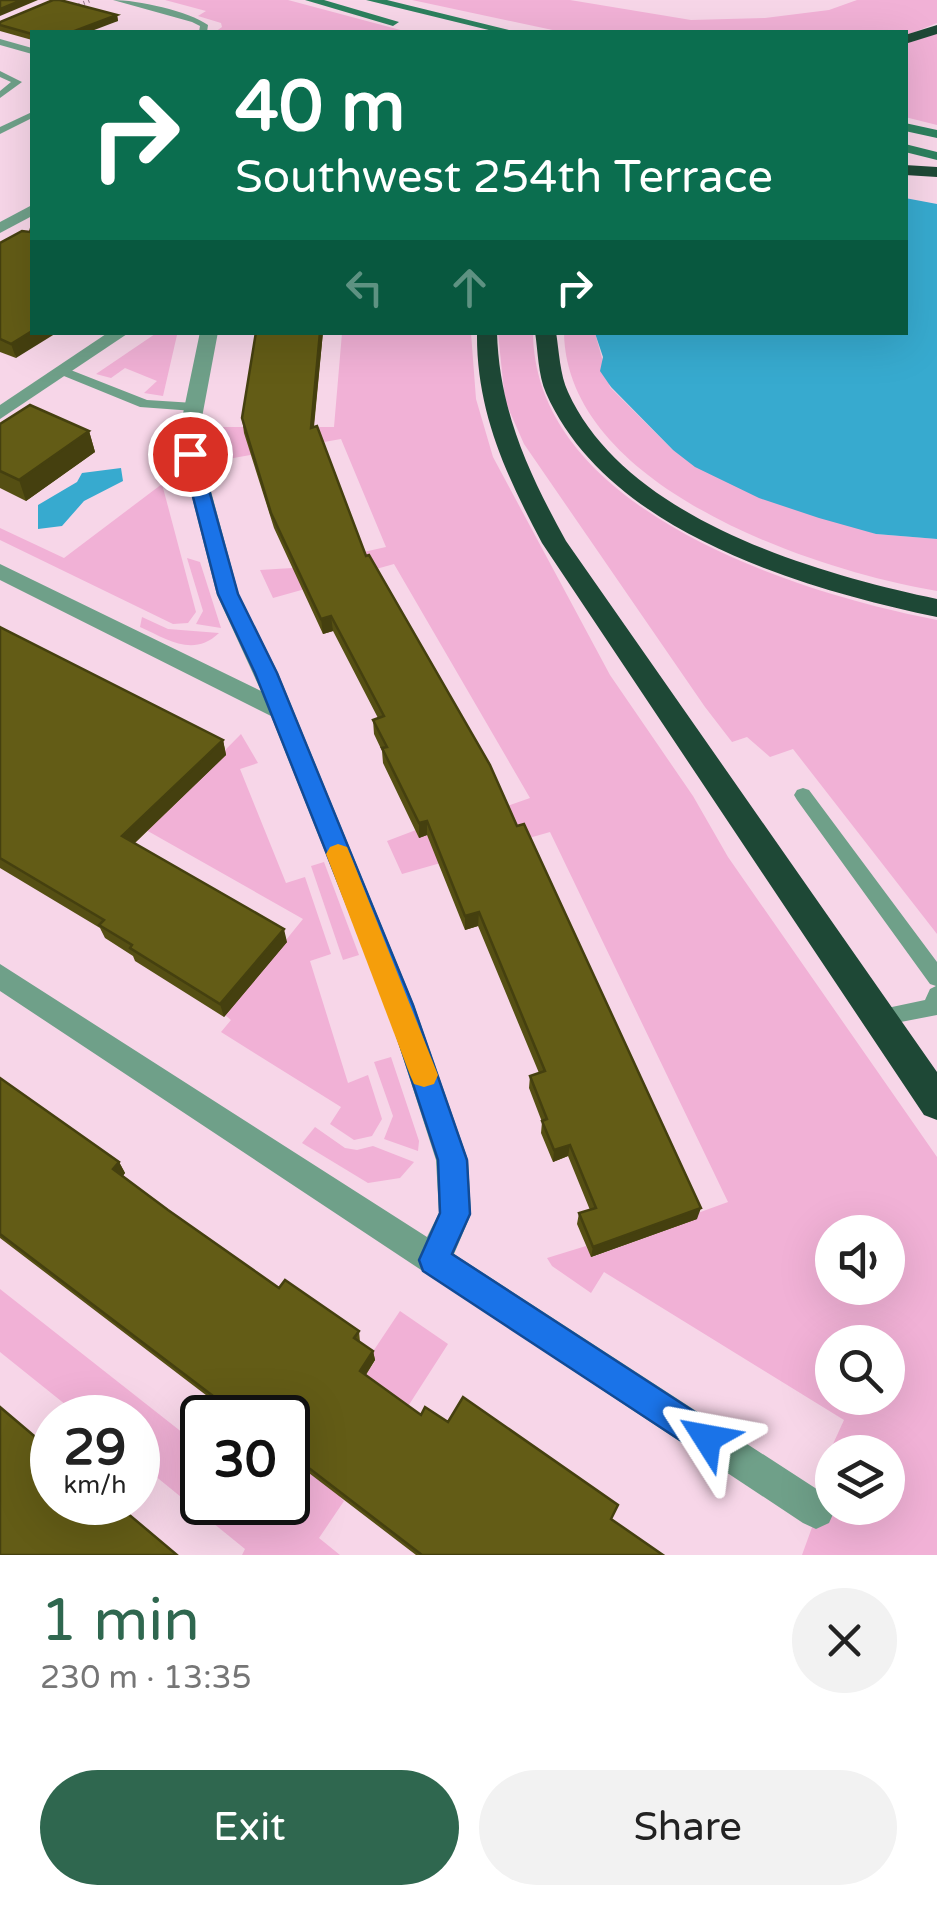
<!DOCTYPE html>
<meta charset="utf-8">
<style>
:root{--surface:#fff;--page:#f2f2f2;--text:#222;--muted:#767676;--accent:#2f674f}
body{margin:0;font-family:"Varela Round",sans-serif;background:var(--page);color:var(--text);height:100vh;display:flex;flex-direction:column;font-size:38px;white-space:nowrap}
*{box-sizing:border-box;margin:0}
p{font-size:32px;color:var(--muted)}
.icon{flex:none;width:55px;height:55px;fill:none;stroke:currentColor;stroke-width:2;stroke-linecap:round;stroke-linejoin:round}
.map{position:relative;height:1555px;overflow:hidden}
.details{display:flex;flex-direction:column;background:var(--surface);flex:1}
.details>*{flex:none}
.banner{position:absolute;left:30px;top:30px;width:878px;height:305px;border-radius:0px;box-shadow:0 10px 40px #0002;background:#0b6e4f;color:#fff;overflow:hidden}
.controls{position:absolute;left:815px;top:1215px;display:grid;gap:20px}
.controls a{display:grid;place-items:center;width:90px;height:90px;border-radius:50%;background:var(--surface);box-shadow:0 10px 40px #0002;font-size:50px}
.speed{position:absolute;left:30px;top:1395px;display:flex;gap:20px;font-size:50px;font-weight:700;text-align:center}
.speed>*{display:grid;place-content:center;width:130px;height:130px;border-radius:50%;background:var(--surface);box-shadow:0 10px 40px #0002;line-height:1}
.speed small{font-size:25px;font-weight:400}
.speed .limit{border:5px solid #111;border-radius:15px;background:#fff;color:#111}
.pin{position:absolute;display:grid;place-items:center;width:85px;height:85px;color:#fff;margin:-42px;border:5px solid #fff;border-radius:50%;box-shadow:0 2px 10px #0007}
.me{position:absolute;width:110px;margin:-55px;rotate:304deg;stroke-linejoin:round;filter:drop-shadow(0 0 8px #0008)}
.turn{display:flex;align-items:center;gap:35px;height:210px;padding:0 40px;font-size:45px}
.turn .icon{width:130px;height:130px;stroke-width:2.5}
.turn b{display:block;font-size:70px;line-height:85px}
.lanes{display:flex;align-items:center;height:95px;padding:0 40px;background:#0003;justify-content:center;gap:50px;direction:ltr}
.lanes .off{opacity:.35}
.round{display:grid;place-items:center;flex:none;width:105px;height:105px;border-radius:52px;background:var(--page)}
.head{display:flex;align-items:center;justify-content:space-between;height:170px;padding:0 40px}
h1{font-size:60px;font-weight:600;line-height:75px;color:var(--accent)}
.cta{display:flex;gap:20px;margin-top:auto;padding:20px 40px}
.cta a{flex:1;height:115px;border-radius:60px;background:var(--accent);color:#fff;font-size:40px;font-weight:600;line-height:115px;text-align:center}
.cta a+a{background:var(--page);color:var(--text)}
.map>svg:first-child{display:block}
.green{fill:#f1b1d6;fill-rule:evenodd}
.water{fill:#37aacf}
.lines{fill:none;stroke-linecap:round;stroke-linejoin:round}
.path{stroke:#9d7e90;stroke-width:4;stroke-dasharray:1 4;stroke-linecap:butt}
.lane{fill:#6fa089;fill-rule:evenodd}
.street{fill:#6fa089;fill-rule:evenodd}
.secondary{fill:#2d805e;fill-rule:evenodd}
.highway{fill:#1e4836;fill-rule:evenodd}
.wall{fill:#554f13}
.shaded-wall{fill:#45400f}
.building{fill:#635c16;stroke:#45400f;stroke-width:2.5}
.route{fill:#1a73e8;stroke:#114b97;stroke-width:2.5}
.slow{fill:#f59e0b}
</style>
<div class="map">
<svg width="937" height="1555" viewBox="0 0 937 1555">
<rect width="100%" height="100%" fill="#f7d6e8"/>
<g class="green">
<polygon points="165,0 288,0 408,32 215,32 222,27 221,23 198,16 206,11"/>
<polygon points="412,0 570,0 691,20 765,18 829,10 857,0 937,0 937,23 905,36 905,32 562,32"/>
<polygon points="937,33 937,125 905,117 905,44"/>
<polygon points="158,332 177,335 163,396 144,393 157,381 125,368 111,378 96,374"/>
<path d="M342,333H471L476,399L493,457L610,675L693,796L728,857L937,1157V1555H802L827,1486L817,1479L844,1420L604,1272L591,1293L552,1266L547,1258L586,1246L592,1257L696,1219L695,1214L728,1202L550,832L402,874L387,841L416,830L420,837L530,798L394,564L273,598L260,570L292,568L386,547L341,439L228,459L223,427H334ZM832,1232H888V1288H832ZM832,1342H888V1398H832ZM832,1452H888V1508H832Z"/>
<path d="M498,333H533C535,510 796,593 937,620V934L793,749L770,757L747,737L732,742L705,707L524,444L505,401Z"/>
<path d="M564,333H595L610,387L673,450L876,534L937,539V591C812,570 567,487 564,333Z"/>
<polygon points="162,484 196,612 188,623 173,624 0,540 0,528 64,558"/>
<polygon points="187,558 200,562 221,628 196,624 203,611"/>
<path d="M142,617L168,629L219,633C193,658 167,639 140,627Z"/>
<polygon points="241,734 258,763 240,769 286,883 305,877 331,954 310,961 348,1083 368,1075 382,1119 372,1136 354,1140 330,1124 341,1107 221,1032 231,1020 225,1015 303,919 146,830"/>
<polygon points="324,862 359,955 343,960 311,866"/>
<polygon points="391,1057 419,1141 418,1151 384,1139 393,1116 374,1062"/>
<polygon points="315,1127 345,1148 357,1150 373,1146 414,1162 400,1178 368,1183 302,1143"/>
<polygon points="0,1289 202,1448 202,1502 288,1502 288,1489 301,1468 305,1470 375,1361 370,1356 400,1311 448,1344 405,1411 340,1497 344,1501 319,1538 340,1555 242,1555 245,1549 138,1462 138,1418 81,1417 0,1352"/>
</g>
<g class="water">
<polygon points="905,198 937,204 937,539 876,534 819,518 759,498 695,467 673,450 611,387 600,371 603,357 595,333 905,332"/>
<polygon points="121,468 123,481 84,501 62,526 38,529 38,505 77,482 82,473"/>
</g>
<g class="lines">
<polyline class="path" points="79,5 91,0"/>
<g class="lane">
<path d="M113,0C137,0 189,11 208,25L207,32H199L200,26L192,22Z"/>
<polygon points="0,39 32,48 32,54 0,45"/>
<polygon points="0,71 22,82 0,98 0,91 11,82 0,77"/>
<polygon points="32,112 32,118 0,134 0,127"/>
<polygon points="63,367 147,400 194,403 201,407 194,411 140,407 59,374 59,368"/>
<polygon points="803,788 809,790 937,962 937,1015 880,1026 873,1023 870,1017 873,1011 925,1000 930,989 936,986 930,984 797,800 794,795 797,790"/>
</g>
<g class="street">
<polygon points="32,205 32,216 0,233 0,222"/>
<polygon points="109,332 130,332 0,419 0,405"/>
<polygon points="200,332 218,332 200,428 201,454 239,595 278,673 414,1005 468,1160 471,1214 454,1254 829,1497 835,1510 829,1523 816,1529 803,1523 0,991 0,964 427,1237 439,1213 436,1160 386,1005 271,716 0,580 0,564 261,691 217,595 181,454 180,428"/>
</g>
<g class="secondary">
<polygon points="305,0 324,0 399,22 393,26"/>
<polygon points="366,0 387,0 517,32 497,32"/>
<polygon points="905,123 937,130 937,138 905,131"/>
<polygon points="905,144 937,152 937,160 905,152"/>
</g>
<g class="highway">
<polygon points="937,25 937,34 905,44 905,35"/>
<polygon points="905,165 937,167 937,177 905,175"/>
<path d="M477,332H497C499,410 529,474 566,541L937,1072V1120L924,1115L542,543C506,475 476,411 477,332Z"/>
<path d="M535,332H556C559,351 560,375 568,392C625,518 813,573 937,599V617C801,588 607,532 546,393C538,375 538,351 535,332Z"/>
</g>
</g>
<g class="wall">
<polygon points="117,15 118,21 32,32 32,40 0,31 0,22"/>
<polygon points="0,243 16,358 0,352"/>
<polygon points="256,332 323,332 314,427 366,556 697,1219 591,1257 577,1224 579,1213 590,1210 568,1156 553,1162 541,1133 542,1122 529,1088 530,1076 539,1073 478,926 465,930 427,835 419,838 383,763 382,751 374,734 373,720 378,718 333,631 323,634 274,528 244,433 242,418"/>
<polygon points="0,424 89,431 95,452 26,501 0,488"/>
<polygon points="0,627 223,740 226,755 135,843 287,942 224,1017 135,961 133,956 105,938 100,928 0,868"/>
<polygon points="0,1078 119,1162 125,1173 123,1176 168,1210 279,1288 359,1331 360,1342 373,1351 375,1360 366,1375 421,1415 448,1422 611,1519 663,1555 416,1555 288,1457 288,1418 236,1418 0,1238"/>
</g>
<g class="shaded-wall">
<polygon points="22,0 38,0 0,16 0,9"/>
<polygon points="117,15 118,21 89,32 72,32"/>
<polygon points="32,331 32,332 58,332 16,358 11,344"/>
<polygon points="320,332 323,332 312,442 311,428"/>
<polygon points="89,431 95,452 26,501 19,480"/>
<polygon points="331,616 333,631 323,634 321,619"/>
<polygon points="223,740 226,755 127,850 122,836"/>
<polygon points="427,821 427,835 419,838 419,823"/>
<polygon points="479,912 478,926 465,930 465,916"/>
<polygon points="284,929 287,942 224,1017 220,1004"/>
<polygon points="570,1145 568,1156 553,1162 554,1150"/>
<polygon points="119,1162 125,1173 119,1180 113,1169"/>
<polygon points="701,1208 697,1219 591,1257 593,1247"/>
<polygon points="373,1351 375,1360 362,1380 360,1371"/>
</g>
<g class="building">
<polygon points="0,0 22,0 0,9"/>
<polygon points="53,0 60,0 117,15 72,32 32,32 32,34 0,25 0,22"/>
<polygon points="32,225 32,331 11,344 0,339 0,243 22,231 30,232"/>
<polygon points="256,332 320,332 311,428 317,426 366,556 369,555 490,765 517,826 524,824 701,1208 593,1247 579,1213 596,1208 570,1145 554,1150 542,1121 547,1119 530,1076 545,1071 479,912 465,916 427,821 419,823 382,748 387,747 373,720 384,716 331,616 321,619 271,513 242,418"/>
<polygon points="30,405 89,431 19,480 0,471 0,424"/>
<polygon points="0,627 223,740 122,836 284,929 220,1004 130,948 132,945 99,925 104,920 0,858"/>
<polygon points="0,1078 119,1162 113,1169 168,1210 279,1288 285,1280 359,1331 354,1338 373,1351 360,1371 421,1415 425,1407 448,1422 463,1397 618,1505 611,1519 663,1555 422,1555 288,1452 288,1418 242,1418 0,1234"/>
<polygon points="0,1407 52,1451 52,1502 114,1502 177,1555 0,1555"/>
</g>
<polygon class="route" points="190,448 199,454 238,594 277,673 413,1005 467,1160 470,1214 452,1254 718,1427 723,1438 718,1450 707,1455 695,1450 423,1271 419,1260 440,1213 438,1160 387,1005 255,673 218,594 182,454"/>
<polygon class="slow" points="338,844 347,847 350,854 438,1075 434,1084 424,1087 414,1084 410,1075 326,854 330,847"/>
</svg>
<div class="controls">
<a><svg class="icon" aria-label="sound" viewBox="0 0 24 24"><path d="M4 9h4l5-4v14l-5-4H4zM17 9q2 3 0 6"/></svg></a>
<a><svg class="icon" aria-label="search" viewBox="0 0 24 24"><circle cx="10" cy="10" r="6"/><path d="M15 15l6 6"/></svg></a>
<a><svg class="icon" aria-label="layers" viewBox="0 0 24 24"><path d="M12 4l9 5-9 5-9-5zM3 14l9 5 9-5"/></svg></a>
</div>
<div class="speed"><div>29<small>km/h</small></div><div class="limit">30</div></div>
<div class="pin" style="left:190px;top:454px;background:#d93025"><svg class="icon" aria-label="arrive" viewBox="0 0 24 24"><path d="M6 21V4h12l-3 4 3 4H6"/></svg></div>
<svg class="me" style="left:707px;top:1438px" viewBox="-20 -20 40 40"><path d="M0-17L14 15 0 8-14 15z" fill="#1a73e8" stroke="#fff" stroke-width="4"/></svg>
<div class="banner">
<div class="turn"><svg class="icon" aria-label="right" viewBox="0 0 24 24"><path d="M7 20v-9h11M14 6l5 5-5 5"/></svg><div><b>40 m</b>Southwest 254th Terrace</div></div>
<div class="lanes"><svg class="icon off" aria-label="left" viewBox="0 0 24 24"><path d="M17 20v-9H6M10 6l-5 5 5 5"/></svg><svg class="icon off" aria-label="ahead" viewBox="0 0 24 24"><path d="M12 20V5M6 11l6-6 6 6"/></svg><svg class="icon" aria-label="right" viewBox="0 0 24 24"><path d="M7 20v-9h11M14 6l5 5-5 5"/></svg></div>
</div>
</div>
<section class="details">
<div class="head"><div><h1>1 min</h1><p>230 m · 13:35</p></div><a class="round"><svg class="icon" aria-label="close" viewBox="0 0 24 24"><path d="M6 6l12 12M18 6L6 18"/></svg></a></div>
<div class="cta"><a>Exit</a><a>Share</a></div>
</section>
